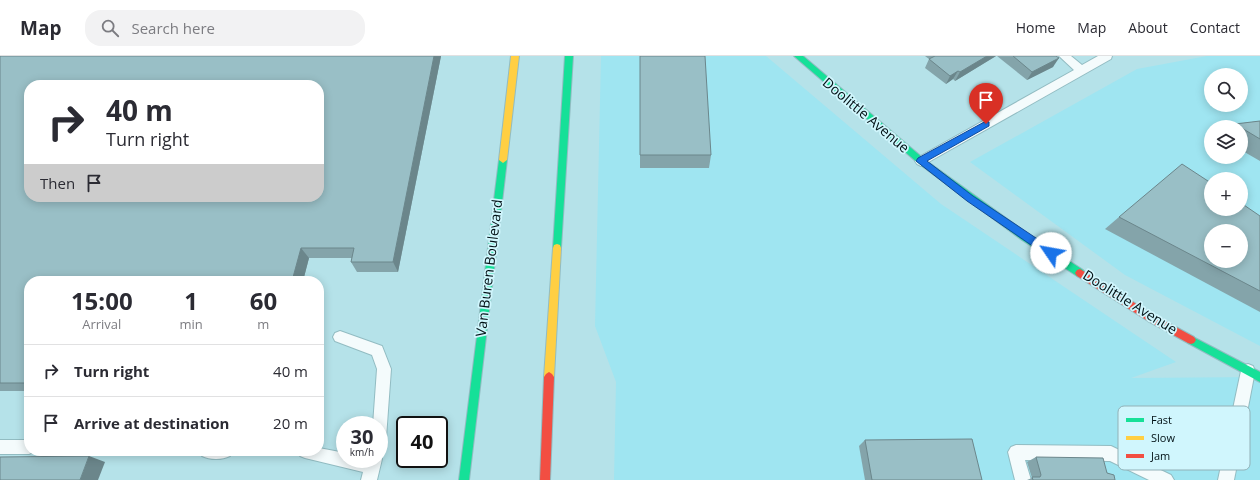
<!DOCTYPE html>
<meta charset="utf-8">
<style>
:root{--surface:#fff;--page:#f2f2f3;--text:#2b2b33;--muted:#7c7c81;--line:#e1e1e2}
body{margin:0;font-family:"Open Sans",sans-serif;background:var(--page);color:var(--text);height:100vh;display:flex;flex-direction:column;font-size:15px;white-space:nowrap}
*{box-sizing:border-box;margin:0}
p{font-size:13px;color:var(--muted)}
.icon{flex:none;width:22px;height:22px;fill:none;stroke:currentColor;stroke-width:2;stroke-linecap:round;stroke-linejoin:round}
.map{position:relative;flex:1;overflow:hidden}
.sheet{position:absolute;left:24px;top:220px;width:300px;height:180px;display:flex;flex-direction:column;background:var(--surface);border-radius:16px;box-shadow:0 2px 10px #0003}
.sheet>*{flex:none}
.top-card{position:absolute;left:24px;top:24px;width:300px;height:122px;border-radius:16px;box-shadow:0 2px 10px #0003;background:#fff;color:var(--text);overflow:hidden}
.fabs{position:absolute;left:1204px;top:12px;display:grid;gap:8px}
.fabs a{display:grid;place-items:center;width:44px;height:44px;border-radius:50%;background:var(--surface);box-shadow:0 2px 10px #0003;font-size:20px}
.speed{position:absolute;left:336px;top:360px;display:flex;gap:8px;font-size:20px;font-weight:700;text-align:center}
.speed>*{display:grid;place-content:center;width:52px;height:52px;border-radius:50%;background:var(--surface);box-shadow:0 2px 10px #0003;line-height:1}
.speed small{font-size:10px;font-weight:400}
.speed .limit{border:2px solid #111;border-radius:6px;background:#fff;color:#111}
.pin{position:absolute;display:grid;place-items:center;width:34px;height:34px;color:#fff;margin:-41px -17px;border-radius:50% 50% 50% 0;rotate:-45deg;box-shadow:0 0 4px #0007}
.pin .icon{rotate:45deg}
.me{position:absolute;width:44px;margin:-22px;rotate:303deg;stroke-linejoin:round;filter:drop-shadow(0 0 3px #0008)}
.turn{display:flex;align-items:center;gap:14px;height:84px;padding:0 16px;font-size:18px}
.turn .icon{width:52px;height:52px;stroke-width:2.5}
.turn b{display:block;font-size:28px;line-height:34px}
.then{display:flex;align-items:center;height:38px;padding:0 16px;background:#0003;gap:8px;font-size:15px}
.eta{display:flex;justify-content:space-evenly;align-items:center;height:68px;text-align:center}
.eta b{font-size:24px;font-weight:700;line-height:28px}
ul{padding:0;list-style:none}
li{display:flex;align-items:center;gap:12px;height:52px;padding:0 16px;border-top:1px solid var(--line)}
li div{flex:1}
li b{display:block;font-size:15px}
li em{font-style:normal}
header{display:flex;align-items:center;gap:24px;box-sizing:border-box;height:56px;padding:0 20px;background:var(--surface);border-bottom:1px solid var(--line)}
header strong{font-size:19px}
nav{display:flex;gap:22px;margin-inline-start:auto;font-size:14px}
.search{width:280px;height:36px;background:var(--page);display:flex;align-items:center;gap:10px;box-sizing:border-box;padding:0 14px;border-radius:16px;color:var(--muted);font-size:15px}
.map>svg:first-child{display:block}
.built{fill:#9fe5f1;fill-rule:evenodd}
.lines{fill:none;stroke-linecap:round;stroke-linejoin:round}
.lane-casing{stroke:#92bcc2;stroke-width:2}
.fast-casing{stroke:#92bcc2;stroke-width:2}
.slow-casing{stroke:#92bcc2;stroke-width:2}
.jam-casing{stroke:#92bcc2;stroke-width:2}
.lane{fill:#f4fbfc;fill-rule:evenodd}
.fast{fill:#16e098;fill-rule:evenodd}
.slow{fill:#ffcf43;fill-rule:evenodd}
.jam{fill:#f24e42;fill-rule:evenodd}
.wall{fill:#84a4aa}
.shaded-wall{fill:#6b868b}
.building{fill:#99bfc6;stroke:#6b868b;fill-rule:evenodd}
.route{fill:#1a73e8;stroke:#114b97}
.labels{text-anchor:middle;stroke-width:3.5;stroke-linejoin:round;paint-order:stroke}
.street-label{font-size:14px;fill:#001014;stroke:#d0f6fd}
.key{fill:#d0f6fd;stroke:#92b1b7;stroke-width:1}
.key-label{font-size:11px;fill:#001014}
</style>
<header>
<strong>Map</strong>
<div class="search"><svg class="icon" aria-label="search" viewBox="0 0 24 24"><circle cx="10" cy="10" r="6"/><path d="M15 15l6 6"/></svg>Search here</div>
<nav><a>Home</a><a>Map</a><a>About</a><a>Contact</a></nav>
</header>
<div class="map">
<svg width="1260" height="424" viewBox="0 0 1260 424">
<rect width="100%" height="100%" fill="#b5e2e9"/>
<g class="built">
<polygon points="601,0 766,0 941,148 1176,306 1131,322 1260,321 1260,424 614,424 616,326 595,270"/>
<path d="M1207,0H1260V290L1125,219L970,106L1137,13ZM1211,19H1241V49H1211ZM1211,71H1241V101H1211ZM1211,123H1241V153H1211ZM1211,175H1241V205H1211Z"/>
</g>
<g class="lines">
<g class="lane-casing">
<g id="lane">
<polygon points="1059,0 1071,0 1082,9 1098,0 1112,0 1111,3 925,108 921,110 917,108 915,105 917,102 1074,14"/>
<polygon points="340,275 382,290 391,313 386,382 384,387 379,389 379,369 373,369 377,313 372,299 335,285 333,281 335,277"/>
<polygon points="1248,308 1253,310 1255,315 1234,424 1218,424 1241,315 1243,310"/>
<polygon points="0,384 29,384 29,395 35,395 29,398 0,398"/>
<polygon points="1016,389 1111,390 1171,419 1174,424 1149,424 1110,405 1025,404 1031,424 1015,424 1008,396 1011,391"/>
<polygon points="319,392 345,397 345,403 379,403 379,398 382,403 377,424 361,424 363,416 305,402 300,400 298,395 319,395"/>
<path d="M200,395H232L230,400C222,404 210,404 202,400Z"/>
</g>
</g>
<g class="fast-casing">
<g id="fast">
<polygon points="565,0 573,0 561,192 560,195 554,195 553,192"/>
<polygon points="794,0 803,0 924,103 1028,178 1083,214 1085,217 1083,220 1080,221 1077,220 1022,184 918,107"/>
<polygon points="503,101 507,104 469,424 459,424 499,104"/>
<polygon points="1191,280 1260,316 1260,326 1188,287 1186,284 1188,281"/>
</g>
</g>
<g class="slow-casing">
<g id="slow">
<polygon points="511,0 519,0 507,104 503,107 499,104"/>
<polygon points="557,188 560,189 561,192 554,321 552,324 549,326 546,324 544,321 553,192 554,189"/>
</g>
</g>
<g class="jam-casing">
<g id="jam">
<polygon points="1080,213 1154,259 1194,281 1196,284 1194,287 1191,288 1188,287 1148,265 1077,220 1075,217 1077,214"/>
<polygon points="549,316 552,318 554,321 550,424 540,424 544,321 546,318"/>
</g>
</g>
<use href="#lane" class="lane"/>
<use href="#fast" class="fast"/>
<use href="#slow" class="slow"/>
<use href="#jam" class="jam"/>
</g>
<g class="wall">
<polygon points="0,0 441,0 398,216 357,216 351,206 352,202 309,202 303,225 29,225 29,335 0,335"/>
<polygon points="640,0 711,99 709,112 640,112"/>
<polygon points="925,0 996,0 955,25 953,23 946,28 925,12 929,3"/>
<polygon points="997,0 1056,0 1053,11 1027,24"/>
<polygon points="1260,65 1260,105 1241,94 1241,71 1232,71 1235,68"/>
<polygon points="1260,160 1260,256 1105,173 1119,161"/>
<polygon points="865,384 982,424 865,424 859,390"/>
<polygon points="1036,401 1107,417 1115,424 1027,424 1032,422 1027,406"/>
</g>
<g class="shaded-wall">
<polygon points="434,0 441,0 398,216 393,206"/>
<polygon points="987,0 996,0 955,25 960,16"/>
<polygon points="1059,2 1053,11 1027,24 1032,16"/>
<polygon points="958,15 953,23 946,28 950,20"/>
<polygon points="301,192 309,202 303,225 292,225"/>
<polygon points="89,400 105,406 98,424 80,424"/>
</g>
<g class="building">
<path d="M0,0H434L393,206H351L354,192H301L292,225H29V327H0ZM29,29H319V141H29Z"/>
<polygon points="640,0 705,0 711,99 640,99"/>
<polygon points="935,0 987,0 960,16 958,15 950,20 929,3"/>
<polygon points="1013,0 1056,0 1059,2 1032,16"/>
<polygon points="1260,65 1260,83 1235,68"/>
<path d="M1182,108L1211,127V153H1241V147L1260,160V235L1119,161ZM1211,175H1241V205H1211Z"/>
<polygon points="972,383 982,424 872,424 865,384"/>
<polygon points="89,400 80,424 0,424 0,401"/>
<polygon points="1036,401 1103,402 1107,417 1114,419 1115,424 1033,424 1032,421 1040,421 1041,419"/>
</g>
<polygon class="route" points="986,65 989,66 989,70 927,105 973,140 1054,194 1055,197 1054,200 1047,200 967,145 916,105 918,102"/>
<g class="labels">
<g class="street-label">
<text transform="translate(866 59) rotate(40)" y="5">Doolittle Avenue</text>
<text transform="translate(489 212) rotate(-83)" y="5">Van Buren Boulevard</text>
<text transform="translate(1130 246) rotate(32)" y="5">Doolittle Avenue</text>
</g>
</g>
<rect x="1118" y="350" width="132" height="64" rx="6" class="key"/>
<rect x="1126" y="362" width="18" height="4" fill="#16e098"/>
<rect x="1126" y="380" width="18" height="4" fill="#ffcf43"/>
<rect x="1126" y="398" width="18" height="4" fill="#f24e42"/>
<g class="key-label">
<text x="1151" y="368">Fast</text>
<text x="1151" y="386">Slow</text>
<text x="1151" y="404">Jam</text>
</g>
</svg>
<div class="fabs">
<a><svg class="icon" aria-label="search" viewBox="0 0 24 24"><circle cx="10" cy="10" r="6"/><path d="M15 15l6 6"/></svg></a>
<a><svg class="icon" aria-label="layers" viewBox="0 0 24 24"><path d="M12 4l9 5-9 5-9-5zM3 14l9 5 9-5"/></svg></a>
<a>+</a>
<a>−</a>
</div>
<div class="speed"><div>30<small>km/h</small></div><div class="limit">40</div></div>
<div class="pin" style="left:986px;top:68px;background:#d93025"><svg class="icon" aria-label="arrive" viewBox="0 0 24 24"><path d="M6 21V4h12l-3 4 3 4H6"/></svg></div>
<svg class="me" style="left:1051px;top:197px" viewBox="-20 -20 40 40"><circle r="19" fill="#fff"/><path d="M0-13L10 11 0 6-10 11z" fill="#1a73e8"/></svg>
<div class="top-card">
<div class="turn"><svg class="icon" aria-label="right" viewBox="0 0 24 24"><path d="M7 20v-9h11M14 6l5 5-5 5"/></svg><div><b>40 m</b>Turn right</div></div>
<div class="then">Then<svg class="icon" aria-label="arrive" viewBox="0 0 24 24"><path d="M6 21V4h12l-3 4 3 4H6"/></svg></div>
</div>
<section class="sheet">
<div class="eta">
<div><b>15:00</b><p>Arrival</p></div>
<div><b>1</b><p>min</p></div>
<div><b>60</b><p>m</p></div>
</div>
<ul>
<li><svg class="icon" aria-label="right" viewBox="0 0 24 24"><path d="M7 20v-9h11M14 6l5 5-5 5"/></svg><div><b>Turn right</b></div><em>40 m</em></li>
<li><svg class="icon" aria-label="arrive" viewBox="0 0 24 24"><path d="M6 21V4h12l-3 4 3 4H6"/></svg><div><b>Arrive at destination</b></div><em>20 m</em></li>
</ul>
</section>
</div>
